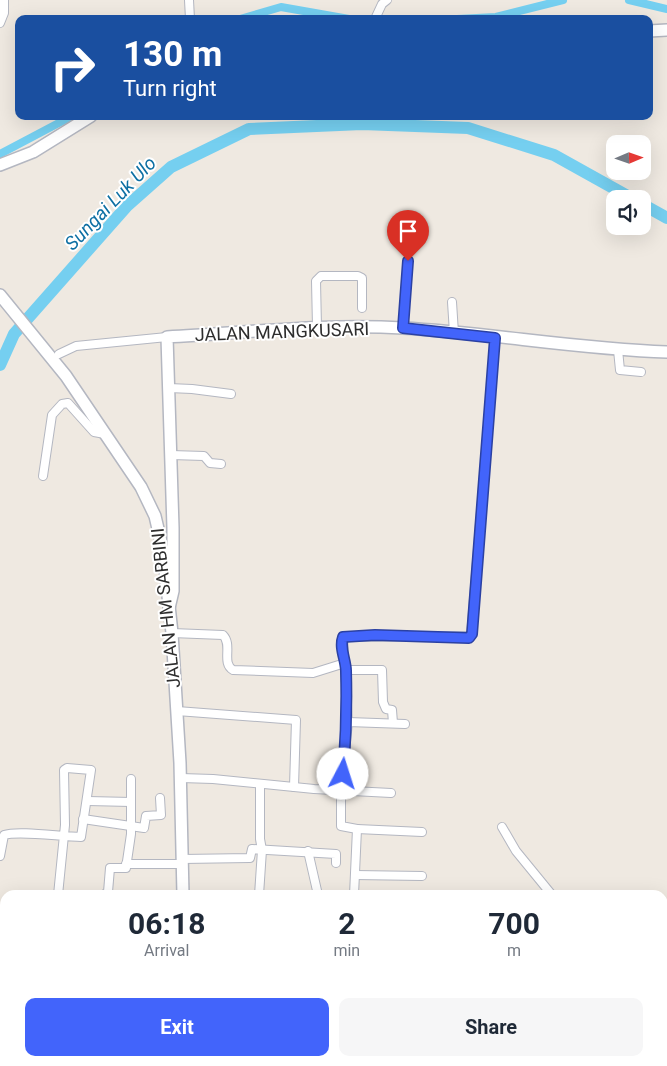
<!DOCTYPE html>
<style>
:root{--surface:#fff;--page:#f6f6f7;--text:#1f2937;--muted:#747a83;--accent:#4264fb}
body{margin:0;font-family:Roboto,sans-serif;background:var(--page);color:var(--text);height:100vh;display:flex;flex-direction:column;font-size:19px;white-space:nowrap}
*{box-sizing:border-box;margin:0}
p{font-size:16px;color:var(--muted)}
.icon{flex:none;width:28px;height:28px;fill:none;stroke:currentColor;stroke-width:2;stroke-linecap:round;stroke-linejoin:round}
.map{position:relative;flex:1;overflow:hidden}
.panel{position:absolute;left:0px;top:890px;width:668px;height:176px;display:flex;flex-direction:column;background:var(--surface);border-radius:15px 15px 0 0;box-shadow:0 5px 20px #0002}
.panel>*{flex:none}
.guide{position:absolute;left:15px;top:15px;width:638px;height:105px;border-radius:10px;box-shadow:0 5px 20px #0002;background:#1a4fa0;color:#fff;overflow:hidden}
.needle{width:32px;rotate:88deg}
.tools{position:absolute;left:606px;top:135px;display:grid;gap:10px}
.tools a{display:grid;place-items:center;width:45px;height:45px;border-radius:10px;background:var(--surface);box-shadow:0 5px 20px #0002;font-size:25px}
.pin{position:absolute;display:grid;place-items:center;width:42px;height:42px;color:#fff;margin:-51px -21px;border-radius:50% 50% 50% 0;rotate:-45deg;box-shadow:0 0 5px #0007}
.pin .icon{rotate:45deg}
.me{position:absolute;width:55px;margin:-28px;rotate:5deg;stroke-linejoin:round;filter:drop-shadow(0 0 4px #0008)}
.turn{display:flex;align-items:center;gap:18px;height:105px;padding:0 25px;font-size:22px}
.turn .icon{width:65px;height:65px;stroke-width:2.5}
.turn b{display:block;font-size:35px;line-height:42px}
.eta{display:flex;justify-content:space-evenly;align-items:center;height:85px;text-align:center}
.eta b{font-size:30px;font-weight:700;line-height:35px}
.primary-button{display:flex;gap:10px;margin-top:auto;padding:10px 25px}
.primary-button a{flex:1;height:58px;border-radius:10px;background:var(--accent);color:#fff;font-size:20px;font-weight:700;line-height:58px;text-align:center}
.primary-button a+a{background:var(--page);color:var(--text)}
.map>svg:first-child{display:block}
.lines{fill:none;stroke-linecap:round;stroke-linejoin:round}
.stream{stroke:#75cff0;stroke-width:2}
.canal{stroke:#75cff0;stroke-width:8}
.river{stroke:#75cff0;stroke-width:12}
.street-casing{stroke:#b4b7c1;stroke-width:10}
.secondary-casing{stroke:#b4b7c1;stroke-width:14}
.street{stroke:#fff;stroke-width:8}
.secondary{stroke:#fff;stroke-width:11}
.route-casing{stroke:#2b41a3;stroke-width:12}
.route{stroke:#4264fb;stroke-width:9}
.labels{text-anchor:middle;stroke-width:4;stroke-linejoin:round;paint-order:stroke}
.street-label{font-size:18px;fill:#2e2e2e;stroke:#fff}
.water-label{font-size:19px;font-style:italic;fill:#0d6fa3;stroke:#fff}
</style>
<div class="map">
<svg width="667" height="1066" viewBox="0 0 667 1066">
<rect width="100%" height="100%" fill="#efe9e1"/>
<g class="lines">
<polyline class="stream" points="299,1066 302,1061"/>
<g class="canal">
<polyline points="629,0 667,9"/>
<polyline points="240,19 281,7 349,19"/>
<polyline points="457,19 496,17 563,0"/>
<polyline points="0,154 72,116"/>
</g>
<g class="river">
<polyline points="642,204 667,218"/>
<polyline points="0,365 14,334 127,206 171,167 249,129 362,124 468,128 554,155 633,199"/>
</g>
<g class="street-casing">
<g id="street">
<polyline points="189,0 190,19"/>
<polyline points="375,19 382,4 387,0"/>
<polyline points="0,23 4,13 4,0"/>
<polyline points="452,302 454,333"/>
<polyline points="317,327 316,281 321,276 358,276 362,278 362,308"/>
<polyline points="403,328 408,261"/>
<polyline points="618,350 620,370 641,372"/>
<polyline points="59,354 76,346 167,337"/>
<polyline points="169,388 192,389 231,394"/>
<polyline points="171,455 204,456 210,463 221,464"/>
<polyline points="43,476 52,415 62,404 68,403 94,432 105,434"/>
<path d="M172,633L223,635C233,645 221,663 233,670L313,673L345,663"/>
<polyline points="346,670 382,670 383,702 386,709 392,710 393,723"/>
<polyline points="177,711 296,720 294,787"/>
<polyline points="348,722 343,637 471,636 495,338"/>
<polyline points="181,778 213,779 314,789 391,793"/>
<polyline points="88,801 131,802"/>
<polyline points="83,819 144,828 146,816 161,815 160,798"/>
<polyline points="502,827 516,851 552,895"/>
<polyline points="357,829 422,832"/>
<polyline points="308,851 318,895"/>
<path d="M0,856L4,835C19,830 62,837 81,837L91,770L67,768L64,770L65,825L58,895"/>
<polyline points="182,859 250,858 252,849 336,854 336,863"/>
<polyline points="126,864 182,864"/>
<polyline points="355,875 422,876"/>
<polyline points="103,895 108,892 110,868 126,868 131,834 131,779"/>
<polyline points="259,895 262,850 260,839 260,785"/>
<polyline points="354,895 357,829 341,826 341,791 348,722 405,724"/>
<polyline points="662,940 667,940"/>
<polyline points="0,943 5,943"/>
<polyline points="40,1061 40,1066"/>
<polyline points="360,1061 364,1066"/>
<polyline points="126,1066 129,1061"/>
<polyline points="573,1066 573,1061"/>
</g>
</g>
<g class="secondary-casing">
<g id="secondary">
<polyline points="649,31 667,30"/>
<polyline points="0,165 33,152 91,116"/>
<polyline points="0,295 66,376 141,487 155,516 163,550 172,633 180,763 183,895"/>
<path d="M169,608L173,591V528L167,337C246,333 324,323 403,328C491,333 578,349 667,352"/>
<polyline points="662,923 667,922"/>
<polyline points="0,1034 5,1034"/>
<polyline points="192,1061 192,1066"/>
</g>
</g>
<use href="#street" class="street"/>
<use href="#secondary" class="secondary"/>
</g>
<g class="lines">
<g class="route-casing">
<path id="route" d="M343,774C346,739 347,706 346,671C346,660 339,648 343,637L375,635L469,638L472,634L495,338L403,328L408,261"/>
</g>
<use href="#route" class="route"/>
</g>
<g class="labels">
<g class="street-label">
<text transform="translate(282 332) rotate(-2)" y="6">JALAN MANGKUSARI</text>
<text transform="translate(166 608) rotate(-96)" y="6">JALAN HM SARBINI</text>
</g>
<g class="water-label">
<text transform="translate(110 203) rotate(-46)" y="7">Sungai Luk Ulo</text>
</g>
</g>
</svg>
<div class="tools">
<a><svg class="needle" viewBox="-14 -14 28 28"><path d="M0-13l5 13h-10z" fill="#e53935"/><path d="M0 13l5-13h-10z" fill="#747a83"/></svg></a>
<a><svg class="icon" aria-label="sound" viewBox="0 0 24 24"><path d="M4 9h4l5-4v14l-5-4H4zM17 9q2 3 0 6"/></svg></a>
</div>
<div class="pin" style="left:408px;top:261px;background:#d93025"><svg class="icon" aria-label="arrive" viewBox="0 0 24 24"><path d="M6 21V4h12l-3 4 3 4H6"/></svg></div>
<svg class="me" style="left:343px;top:774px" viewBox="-20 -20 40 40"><circle r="19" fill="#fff"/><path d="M0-13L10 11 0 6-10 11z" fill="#4264fb"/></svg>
<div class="guide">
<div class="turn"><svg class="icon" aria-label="right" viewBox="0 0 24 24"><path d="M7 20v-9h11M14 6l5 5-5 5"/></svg><div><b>130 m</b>Turn right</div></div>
</div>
<section class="panel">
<div class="eta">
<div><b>06:18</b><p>Arrival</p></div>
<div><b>2</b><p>min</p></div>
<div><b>700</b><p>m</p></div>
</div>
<div class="primary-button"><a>Exit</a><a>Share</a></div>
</section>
</div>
